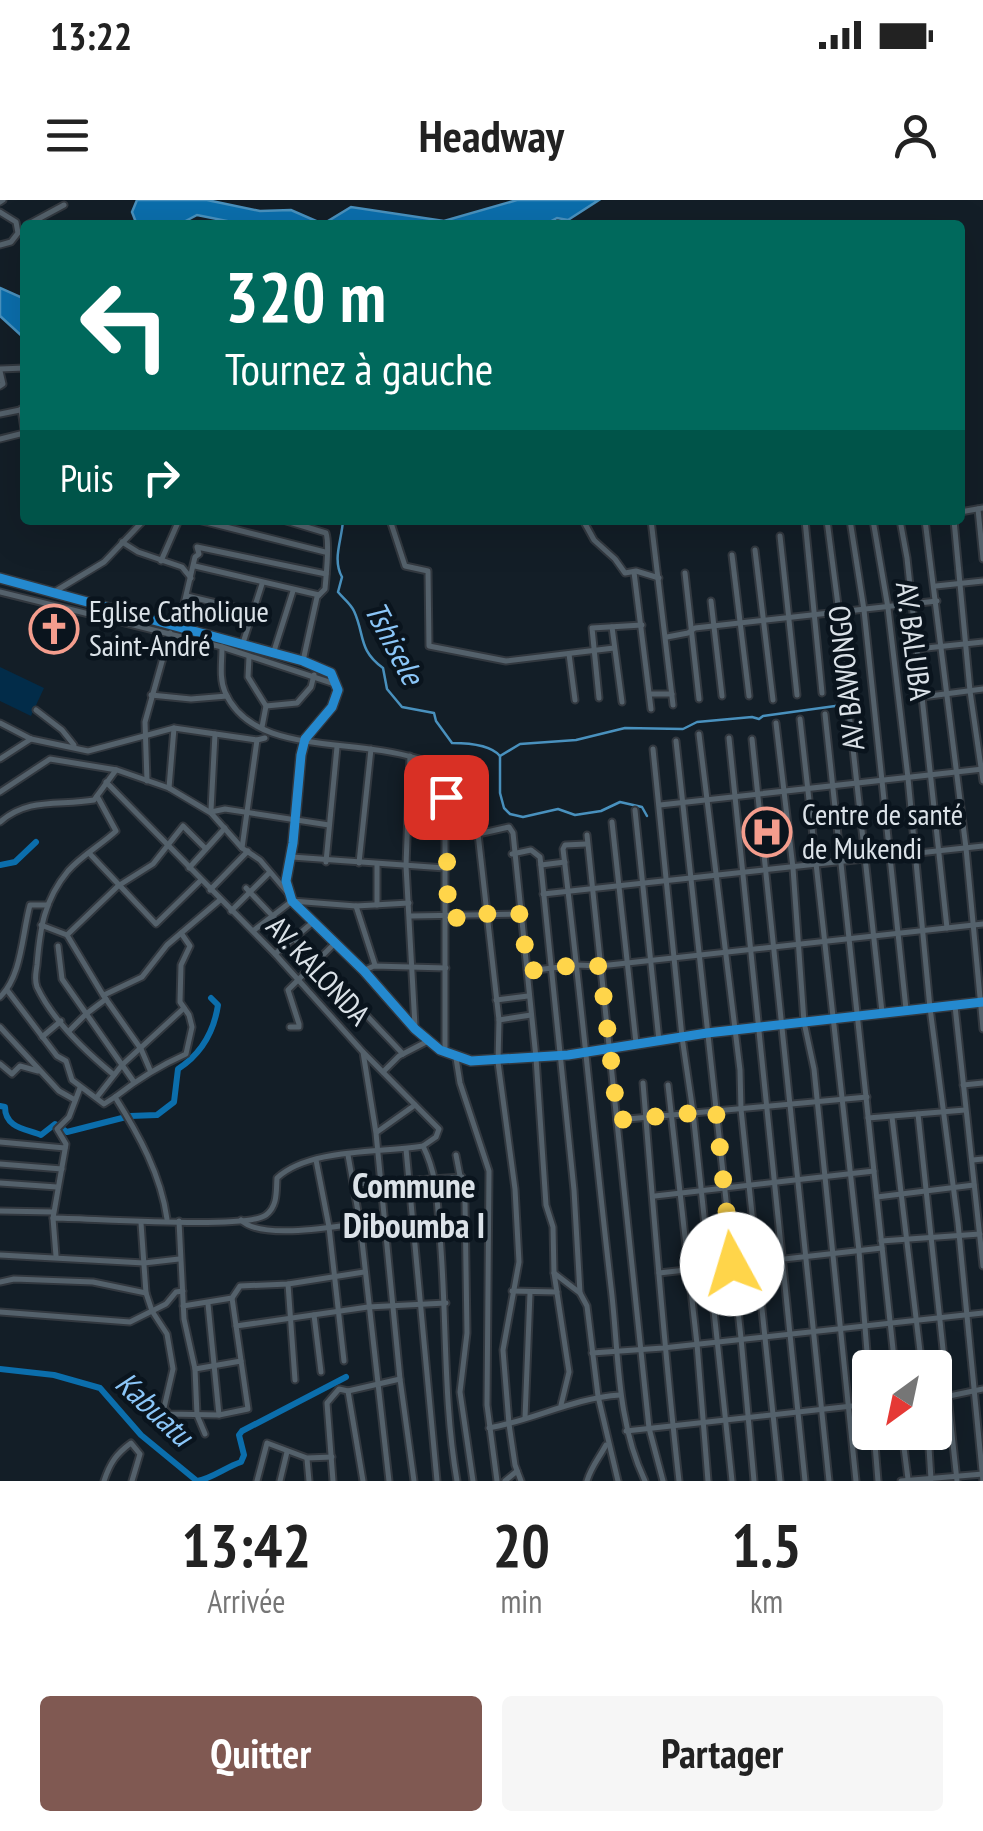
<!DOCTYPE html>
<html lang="fr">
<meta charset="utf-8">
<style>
:root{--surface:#fff;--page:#f6f6f6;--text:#222;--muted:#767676;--accent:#805952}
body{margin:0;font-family:"PT Sans Narrow",sans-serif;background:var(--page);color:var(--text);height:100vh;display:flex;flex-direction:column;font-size:38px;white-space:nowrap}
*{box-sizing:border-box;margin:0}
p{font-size:32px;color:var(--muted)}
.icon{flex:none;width:55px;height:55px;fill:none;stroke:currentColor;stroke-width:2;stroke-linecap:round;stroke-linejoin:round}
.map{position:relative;height:1281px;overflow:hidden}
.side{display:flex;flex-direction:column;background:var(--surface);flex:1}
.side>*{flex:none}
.top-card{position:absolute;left:20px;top:20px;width:945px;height:305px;border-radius:10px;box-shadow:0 10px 40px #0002;background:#00695c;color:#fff;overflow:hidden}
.needle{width:65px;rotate:213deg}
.buttons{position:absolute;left:852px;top:1150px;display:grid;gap:20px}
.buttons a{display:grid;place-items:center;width:100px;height:100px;border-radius:10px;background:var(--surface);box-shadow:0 10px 40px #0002;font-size:50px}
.pin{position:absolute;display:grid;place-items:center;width:85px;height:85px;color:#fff;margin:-42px;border-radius:20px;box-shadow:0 5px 15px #0006}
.me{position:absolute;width:110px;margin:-55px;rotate:354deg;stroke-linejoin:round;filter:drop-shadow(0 0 8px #0008)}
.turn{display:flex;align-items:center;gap:35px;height:210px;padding:0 40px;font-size:45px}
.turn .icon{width:130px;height:130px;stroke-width:2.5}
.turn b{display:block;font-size:70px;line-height:85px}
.then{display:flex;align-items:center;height:95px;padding:0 40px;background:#0003;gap:20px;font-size:38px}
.eta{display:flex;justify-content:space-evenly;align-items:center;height:170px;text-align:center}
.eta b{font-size:60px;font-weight:700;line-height:70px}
.cta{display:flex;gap:20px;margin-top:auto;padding:20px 40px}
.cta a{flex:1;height:115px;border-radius:10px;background:var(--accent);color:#fff;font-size:40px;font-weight:700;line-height:115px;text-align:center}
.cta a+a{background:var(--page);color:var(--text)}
.status{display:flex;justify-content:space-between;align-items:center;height:70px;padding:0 50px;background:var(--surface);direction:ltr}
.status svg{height:28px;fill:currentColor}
header{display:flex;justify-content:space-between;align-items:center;height:130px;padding:0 40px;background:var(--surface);font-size:45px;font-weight:700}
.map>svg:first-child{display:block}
.green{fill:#022c49}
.water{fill:#0b6eac;stroke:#4991be;stroke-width:2.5}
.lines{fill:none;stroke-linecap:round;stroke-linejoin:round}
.stream{stroke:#4991be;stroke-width:2.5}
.river{stroke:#0b6eac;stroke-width:6}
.minor-casing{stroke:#32383f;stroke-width:9}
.highway-casing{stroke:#32383f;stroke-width:12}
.minor{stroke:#54616b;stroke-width:5}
.highway{stroke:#2489cf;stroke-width:9}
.route{stroke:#ffd54a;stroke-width:18;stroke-dasharray:0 32.4}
.labels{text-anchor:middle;stroke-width:9;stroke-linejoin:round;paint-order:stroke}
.poi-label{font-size:30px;fill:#dbe2e8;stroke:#0a141d;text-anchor:start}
.street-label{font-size:30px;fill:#dbe2e8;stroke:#0a141d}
.water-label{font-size:32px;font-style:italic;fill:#8bc6f8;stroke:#0a141d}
.quarter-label{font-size:35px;font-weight:bold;fill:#dbe2e8;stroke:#0a141d}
</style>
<div class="status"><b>13:22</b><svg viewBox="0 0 49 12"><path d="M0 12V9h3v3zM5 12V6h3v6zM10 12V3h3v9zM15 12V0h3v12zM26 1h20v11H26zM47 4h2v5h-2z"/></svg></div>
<header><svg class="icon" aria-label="menu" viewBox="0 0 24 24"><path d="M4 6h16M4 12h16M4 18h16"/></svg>Headway<svg class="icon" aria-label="person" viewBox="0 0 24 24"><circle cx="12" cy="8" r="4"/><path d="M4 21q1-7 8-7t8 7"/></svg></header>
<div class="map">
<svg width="983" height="1281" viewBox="0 0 983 1281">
<rect width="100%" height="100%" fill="#131e27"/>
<polygon class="green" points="0,467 44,488 31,516 0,501"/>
<g class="water">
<polygon points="137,0 207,0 260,11 291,10 323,24 351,7 444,21 517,0 599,0 568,20 557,18 544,25 247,25 197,15 178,25 137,25 132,12"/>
<polygon points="0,88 25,99 25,139 0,116"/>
</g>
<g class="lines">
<g class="stream">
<path d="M343,320C342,340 332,359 342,377L338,392C343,398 351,404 354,411C365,435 358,450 383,468L387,489L402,507L434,513L436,521L452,543C467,543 490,544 500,556V593L504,608L510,614L523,617L558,609L575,615L601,611L620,602L642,607L647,616"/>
<polyline points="500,556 520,544 576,540 625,528 683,529 697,522 752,517 759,519 763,516 857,503"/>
</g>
<g class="river">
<polyline points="0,665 15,662 36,642"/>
<path d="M0,906L5,907C5,928 26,929 41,935L55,924L67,932L130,916L157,915L174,902L178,869C201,854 214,831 218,805L211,798"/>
<path d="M0,1169L54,1175L100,1188L141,1235L197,1281C211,1279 226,1267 241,1262L244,1255L239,1235L242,1231L346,1177"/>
</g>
<g class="minor-casing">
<g id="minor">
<polyline points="0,2 3,0"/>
<polyline points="0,12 16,22 18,33 11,42 0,45"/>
<polyline points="27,25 64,5"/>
<polyline points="0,169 25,168"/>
<polyline points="0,171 3,184 0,186"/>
<polyline points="21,209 25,236"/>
<polyline points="0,214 25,209"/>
<polyline points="0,239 24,233"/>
<polyline points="978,309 983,359"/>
<polyline points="960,312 983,308"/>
<polyline points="198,320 325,352"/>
<path d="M283,320L326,333C330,344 326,375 325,389L317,397L303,461"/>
<polyline points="390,320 405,366 428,371 429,446 506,461 614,448"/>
<polyline points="583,320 594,340 615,359 625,373 636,371 659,378"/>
<polyline points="651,320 673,505"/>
<polyline points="805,320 822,493"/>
<polyline points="827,320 839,413 845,493"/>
<polyline points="850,320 864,410 906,809"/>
<polyline points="873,320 888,408 908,578 930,808 958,1023 983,1281"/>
<polyline points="900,320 907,358 947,728"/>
<polyline points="925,320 966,648 983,829"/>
<polyline points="954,320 970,491 983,581"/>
<polyline points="780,336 797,495"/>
<polyline points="122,342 138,352 182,367 191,378"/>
<polyline points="755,350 773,500"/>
<polyline points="732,355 749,496"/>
<polyline points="161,361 179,320"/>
<polyline points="195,366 319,395"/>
<polyline points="634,372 651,509"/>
<polyline points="685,373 699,499"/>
<polyline points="936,386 983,381"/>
<polyline points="0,392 222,447 335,484"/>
<polyline points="54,392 104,362 144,320"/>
<polyline points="187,396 254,412"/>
<polyline points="711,401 722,496"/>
<polyline points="179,425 195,357 199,354 197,347 326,374"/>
<polyline points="612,427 622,502"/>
<polyline points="667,437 688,433 695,428 937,401"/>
<polyline points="243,443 262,384"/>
<path d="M222,447C222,462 219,478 225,492C262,577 418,515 474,598L499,820L498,862L515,989L519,1062L503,1150L509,1224L515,1265L521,1281"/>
<polyline points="917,449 983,442"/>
<polyline points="274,451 293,391"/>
<polyline points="569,454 575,500"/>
<polyline points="249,457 248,477 266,506 262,527"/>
<polyline points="650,494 672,494"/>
<polyline points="151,495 191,499 227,496"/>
<polyline points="922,497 983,489"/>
<polyline points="599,498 592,428 642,425"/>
<polyline points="266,506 297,503 311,487 314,475"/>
<polyline points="36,510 62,530 74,545"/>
<polyline points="849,512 882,812"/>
<polyline points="825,514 895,1168"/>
<polyline points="800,519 859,1051 870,1190"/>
<polyline points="0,523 31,539 88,551 174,528 257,540 265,538"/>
<polyline points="776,523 793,668 804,822 814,869 856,1281"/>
<polyline points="699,534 740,870 741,909 780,1281"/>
<polyline points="729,538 805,1281"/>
<polyline points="752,539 829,1281"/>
<polyline points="676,541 741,1138 754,1281"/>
<polyline points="653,549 682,837 693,912 732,1281"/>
<polyline points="410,556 406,666 415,826"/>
<polyline points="0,559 31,539"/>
<polyline points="445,570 445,852"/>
<polyline points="147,581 145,522 170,433"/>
<polyline points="106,582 275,754 363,852 376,933 400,1179 414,1281"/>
<polyline points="169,588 174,528"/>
<polyline points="0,592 50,559 117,570 169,588 211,613 242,648 260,660 288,693"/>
<path d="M97,596L116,631C101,645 82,655 68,671C44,700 40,728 37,765C36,773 34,779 37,787C53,821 86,852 114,875"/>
<polyline points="660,605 983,569"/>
<polyline points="211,610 215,534"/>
<polyline points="635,610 659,841"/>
<polyline points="211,612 225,609 329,625"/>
<path d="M0,622C29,597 59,606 94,600L116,570"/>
<polyline points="612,622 636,843"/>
<polyline points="478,634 509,627 513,633 536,858 546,1005 553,1027 554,1073 569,1172 561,1205"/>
<polyline points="587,635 649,1228 663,1281"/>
<path d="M586,644L565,645L563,649C581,795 594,941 611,1087C619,1153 616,1220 645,1281"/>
<polyline points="242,648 257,540"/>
<polyline points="89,653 156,724 200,681"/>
<polyline points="512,654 531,650 540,657 574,990 580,1093"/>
<polyline points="292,657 445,668"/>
<polyline points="326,662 337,547"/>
<polyline points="359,663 371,549"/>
<polyline points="541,665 565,662"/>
<polyline points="189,668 225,628"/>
<polyline points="246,688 403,854"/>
<polyline points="210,690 248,651"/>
<polyline points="543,694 983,646"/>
<polyline points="377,705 377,665"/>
<polyline points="356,706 375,765"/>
<polyline points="231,711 269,673"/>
<polyline points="411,716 520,714"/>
<polyline points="41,725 67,735 103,795 141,849 150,870"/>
<polyline points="253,731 292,701 356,706 409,703"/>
<polyline points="67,735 118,686 153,664 183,626 206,649"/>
<polyline points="58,746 62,779 134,882"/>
<polyline points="275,754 312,723"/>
<polyline points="365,770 374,766 446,768"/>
<polyline points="528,771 576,765 600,766 983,724"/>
<path d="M7,790L57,856L66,861L72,880L104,904L115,897C139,935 161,975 167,1019"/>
<polyline points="104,795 142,777 167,745 220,700"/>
<path d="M0,797C22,776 22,734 30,705H48"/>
<polyline points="496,800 528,796"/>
<polyline points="955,806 983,1066"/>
<polyline points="499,820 531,815"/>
<polyline points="0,827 59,891 75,900"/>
<polyline points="290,827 299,827 299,824 288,790 335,743"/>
<polyline points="69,831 86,814 106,799"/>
<polyline points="42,837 61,821"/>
<polyline points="456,858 460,883 489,971 487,1205 497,1281"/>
<polyline points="0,864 12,874 20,866 38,871"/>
<polyline points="383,872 399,856 428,841"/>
<path d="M643,883C654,1016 664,1149 679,1281"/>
<polyline points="668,885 697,1144 708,1281"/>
<polyline points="963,885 983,883"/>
<polyline points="97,897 122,865 184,808"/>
<path d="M115,897C138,879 159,866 186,854L192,827L189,815L180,802L181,765L190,746L181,733"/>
<polyline points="918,914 957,1281"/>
<polyline points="892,917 922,1168"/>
<polyline points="868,918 965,910"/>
<polyline points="617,920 867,897"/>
<polyline points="377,932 415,905"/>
<polyline points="0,942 65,948"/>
<path d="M423,946C438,976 437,1003 440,1036C447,1118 443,1200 457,1281"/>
<polyline points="406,949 437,1281"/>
<polyline points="348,955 360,1023 389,1281"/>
<polyline points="456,955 465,1002 467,1133 460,1192 473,1281"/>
<polyline points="316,960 329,1027 344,1161"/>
<polyline points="973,960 983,959"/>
<polyline points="0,964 62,969"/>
<polyline points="0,983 57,987"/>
<polyline points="355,984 462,977"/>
<polyline points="655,996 874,971"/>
<polyline points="877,997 974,985"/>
<polyline points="0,1011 53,1012"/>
<polyline points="53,1018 66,944 57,929 69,917 80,888"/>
<path d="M241,1020C260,1040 333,1027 360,1023"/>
<polyline points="179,1021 184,1119 195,1169 197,1215 205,1234"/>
<polyline points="141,1023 146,1093 152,1111 167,1134 173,1169 164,1208 169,1214 219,1215 248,1209 232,1098"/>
<polyline points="881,1041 980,1034"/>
<polyline points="0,1055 144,1063 179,1059"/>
<path d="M56,1056L53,1018C88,1018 246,1030 266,1015C278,1006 276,991 277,978C309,948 381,953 423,946L436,937L439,929L364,853"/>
<polyline points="554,1073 580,1093 587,1106 598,1196 618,1281"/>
<polyline points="659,1073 882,1048"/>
<polyline points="0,1082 14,1079 93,1082 146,1093"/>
<polyline points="288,1084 295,1180"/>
<polyline points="512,1091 557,1092"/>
<polyline points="208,1104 219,1215"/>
<polyline points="183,1106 232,1098 240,1086 288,1084 364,1072"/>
<polyline points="0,1112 130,1122 166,1104 176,1092 183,1091"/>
<polyline points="314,1115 321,1172"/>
<polyline points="236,1126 368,1107 446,1103"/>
<polyline points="592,1153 663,1148 983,1113"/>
<polyline points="195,1169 241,1161"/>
<polyline points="348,1191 363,1281"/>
<polyline points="935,1199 983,1189"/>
<polyline points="525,1218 530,1093"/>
<path d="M489,1228C534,1220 573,1198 620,1195"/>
<polyline points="626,1231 870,1204"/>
<polyline points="874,1232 878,1281"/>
<polyline points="902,1232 908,1279"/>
<polyline points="928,1232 931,1279"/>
<polyline points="307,1259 309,1281"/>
<path d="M104,1281C110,1263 116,1254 131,1243L140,1254L132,1281"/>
<polyline points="257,1281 267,1243 307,1258 332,1257"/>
<polyline points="280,1281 287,1252"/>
<polyline points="333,1281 327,1203 339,1189 348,1191 400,1179"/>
<polyline points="505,1281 517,1271"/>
<path d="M587,1281C591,1267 599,1258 606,1245"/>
<polyline points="901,1281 983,1274"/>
</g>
</g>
<g class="highway-casing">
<polyline id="highway" points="0,378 303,461 331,473 338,490 332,507 305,539 301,555 293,643 286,681 292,701 364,771 415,829 440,850 471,861 568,855 707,833 983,802"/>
</g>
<use href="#minor" class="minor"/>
<use href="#highway" class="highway"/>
</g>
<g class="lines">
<polyline class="route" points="446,597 448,718 485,717 488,713 521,714 528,771 576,765 600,766 618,920 716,911 732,1064"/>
</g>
<defs>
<g id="church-ring" transform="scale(2.5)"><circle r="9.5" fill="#0a141d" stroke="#f49d8d" stroke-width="1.5"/><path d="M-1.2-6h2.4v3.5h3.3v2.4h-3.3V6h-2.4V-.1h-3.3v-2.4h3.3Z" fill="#f49d8d"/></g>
<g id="hospital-ring" transform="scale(2.5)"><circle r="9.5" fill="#0a141d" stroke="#f49d8d" stroke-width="1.5"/><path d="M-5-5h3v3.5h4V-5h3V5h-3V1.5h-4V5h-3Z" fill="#f49d8d"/></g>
</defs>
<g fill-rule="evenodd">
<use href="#church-ring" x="54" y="429"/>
<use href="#hospital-ring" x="767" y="632"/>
</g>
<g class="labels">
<g class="poi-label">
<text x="89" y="422">Eglise Catholique<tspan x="89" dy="34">Saint-André</tspan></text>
<text x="802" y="625">Centre de santé<tspan x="802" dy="34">de Mukendi</tspan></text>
</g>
<g class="street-label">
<text transform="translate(913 441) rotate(83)" y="10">AV. BALUBA</text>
<text transform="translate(847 478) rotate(-96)" y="10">AV. BAWONGO</text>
<text transform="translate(318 771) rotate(47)" y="10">AV. KALONDA</text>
</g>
<g class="water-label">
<text transform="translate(394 443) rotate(62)" y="11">Tshisele</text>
<text transform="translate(154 1209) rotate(43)" y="11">Kabuatu</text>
</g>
<g class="quarter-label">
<text x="414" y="998">Commune<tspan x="414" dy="40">Diboumba I</tspan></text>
</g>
</g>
</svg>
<div class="buttons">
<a><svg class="needle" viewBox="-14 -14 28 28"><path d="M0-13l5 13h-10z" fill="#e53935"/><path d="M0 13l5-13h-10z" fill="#767676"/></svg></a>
</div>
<div class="pin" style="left:446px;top:597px;background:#d93025"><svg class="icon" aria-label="arrive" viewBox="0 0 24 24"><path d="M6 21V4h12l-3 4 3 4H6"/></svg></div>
<svg class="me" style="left:732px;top:1064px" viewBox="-20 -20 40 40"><circle r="19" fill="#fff"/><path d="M0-13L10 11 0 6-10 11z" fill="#ffd54a"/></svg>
<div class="top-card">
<div class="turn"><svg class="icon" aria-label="left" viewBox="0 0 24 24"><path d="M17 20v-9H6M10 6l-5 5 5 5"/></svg><div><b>320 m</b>Tournez à gauche</div></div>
<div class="then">Puis<svg class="icon" aria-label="right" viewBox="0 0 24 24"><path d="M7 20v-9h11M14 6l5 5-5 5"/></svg></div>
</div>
</div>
<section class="side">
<div class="eta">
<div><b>13:42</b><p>Arrivée</p></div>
<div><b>20</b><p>min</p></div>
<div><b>1.5</b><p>km</p></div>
</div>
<div class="cta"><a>Quitter</a><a>Partager</a></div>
</section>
